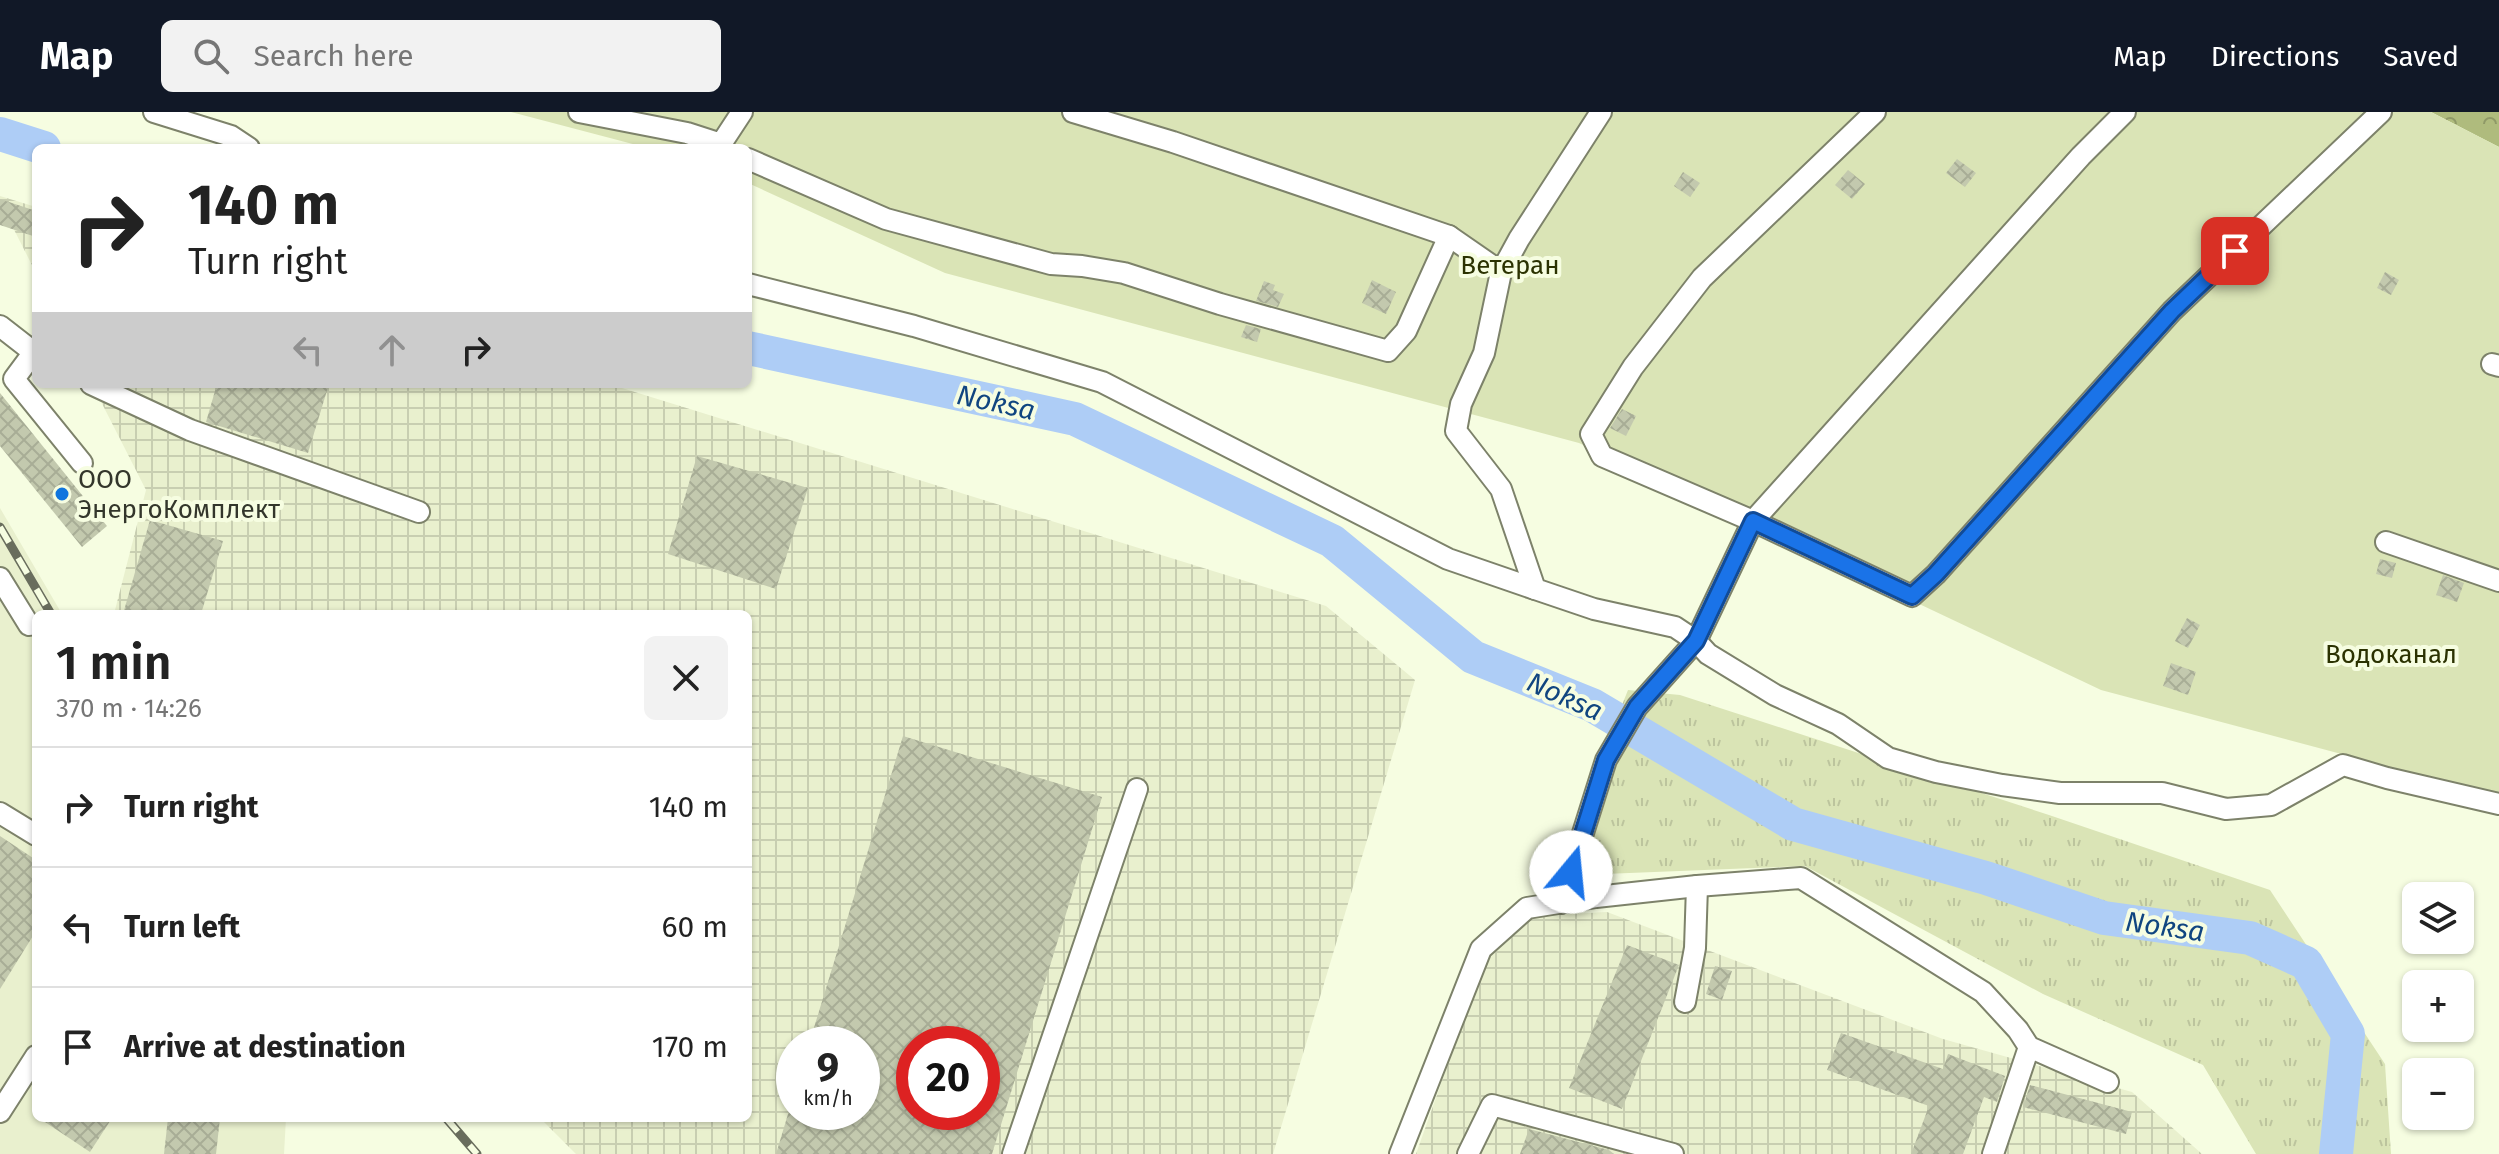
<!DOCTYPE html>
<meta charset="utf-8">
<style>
:root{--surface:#fff;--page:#f2f2f2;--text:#222;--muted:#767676;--line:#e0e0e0;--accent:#111827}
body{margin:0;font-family:"Fira Sans",sans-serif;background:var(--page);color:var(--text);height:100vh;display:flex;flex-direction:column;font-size:30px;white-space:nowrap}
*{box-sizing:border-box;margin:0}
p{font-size:26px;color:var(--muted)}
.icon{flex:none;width:44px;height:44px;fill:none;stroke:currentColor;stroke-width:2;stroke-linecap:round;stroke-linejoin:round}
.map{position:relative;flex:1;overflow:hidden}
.drawer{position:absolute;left:32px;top:498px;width:720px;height:512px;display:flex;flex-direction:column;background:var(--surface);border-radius:12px;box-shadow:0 2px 6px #0004}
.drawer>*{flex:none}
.top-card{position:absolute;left:32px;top:32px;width:720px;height:244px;border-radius:12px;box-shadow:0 2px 6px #0004;background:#fff;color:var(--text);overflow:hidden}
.controls{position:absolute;left:2402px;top:770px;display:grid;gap:16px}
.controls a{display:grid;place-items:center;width:72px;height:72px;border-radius:12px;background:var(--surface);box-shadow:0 2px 6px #0004;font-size:40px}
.speed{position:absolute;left:776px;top:914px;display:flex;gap:16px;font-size:40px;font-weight:700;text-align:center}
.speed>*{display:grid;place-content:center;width:104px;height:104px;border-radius:50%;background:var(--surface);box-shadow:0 2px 6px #0004;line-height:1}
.speed small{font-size:20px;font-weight:400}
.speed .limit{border:12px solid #d22;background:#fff;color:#111}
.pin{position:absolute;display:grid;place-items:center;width:68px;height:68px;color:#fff;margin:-34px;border-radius:16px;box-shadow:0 4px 12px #0006}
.me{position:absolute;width:88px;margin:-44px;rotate:17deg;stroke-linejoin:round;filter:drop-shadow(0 0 6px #0008)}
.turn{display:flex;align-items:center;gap:28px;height:168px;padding:0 24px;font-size:36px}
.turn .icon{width:104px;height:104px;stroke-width:2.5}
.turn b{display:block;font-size:56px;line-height:68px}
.lanes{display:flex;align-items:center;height:76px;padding:0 24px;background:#0003;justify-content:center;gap:40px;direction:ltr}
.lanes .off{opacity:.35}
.round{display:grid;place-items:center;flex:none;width:84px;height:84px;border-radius:12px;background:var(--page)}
.headline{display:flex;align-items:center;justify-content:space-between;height:136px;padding:0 24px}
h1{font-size:48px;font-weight:600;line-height:60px}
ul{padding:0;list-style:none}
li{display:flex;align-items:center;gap:24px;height:120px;padding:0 24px;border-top:2px solid var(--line)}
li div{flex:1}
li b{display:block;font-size:30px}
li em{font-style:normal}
header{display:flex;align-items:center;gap:48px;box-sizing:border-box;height:112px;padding:0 40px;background:var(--accent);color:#fff}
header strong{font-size:38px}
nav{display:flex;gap:44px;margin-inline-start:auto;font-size:28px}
.search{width:560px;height:72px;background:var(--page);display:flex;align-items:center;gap:20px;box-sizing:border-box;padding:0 28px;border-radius:12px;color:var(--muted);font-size:30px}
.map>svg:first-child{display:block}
.built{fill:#e9f0ce}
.industrial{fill:url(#industrial-grid);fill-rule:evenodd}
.grass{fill:url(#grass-tufts)}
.forest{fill:url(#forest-crowns)}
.garden{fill:#dae4b6}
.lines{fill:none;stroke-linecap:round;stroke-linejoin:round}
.river{stroke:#aecdf6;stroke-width:34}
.building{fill:url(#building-cross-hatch);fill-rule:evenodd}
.minor-casing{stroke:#7d826a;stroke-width:24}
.minor{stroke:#fff;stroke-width:20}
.rail-casing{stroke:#696d5d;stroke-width:9}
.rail{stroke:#f6fde1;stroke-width:6;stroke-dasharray:18;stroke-linecap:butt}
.route-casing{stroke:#114b97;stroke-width:20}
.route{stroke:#1a73e8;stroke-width:14}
.poi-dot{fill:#1075de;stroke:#f6fde1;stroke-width:3}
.labels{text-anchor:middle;stroke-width:8;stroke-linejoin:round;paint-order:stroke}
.park-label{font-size:26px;fill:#2b3201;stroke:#f6fde1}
.poi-label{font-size:26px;fill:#33362b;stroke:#f6fde1;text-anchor:start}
.water-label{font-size:28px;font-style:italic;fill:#104580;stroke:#f6fde1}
</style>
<header>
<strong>Map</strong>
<div class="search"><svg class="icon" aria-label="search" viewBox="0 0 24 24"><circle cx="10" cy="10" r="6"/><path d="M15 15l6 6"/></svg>Search here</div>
<nav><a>Map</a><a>Directions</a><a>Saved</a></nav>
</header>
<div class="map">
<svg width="2499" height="1042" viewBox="0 0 2499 1042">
<defs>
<pattern id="industrial-grid" width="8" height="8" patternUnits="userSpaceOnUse" patternTransform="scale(2)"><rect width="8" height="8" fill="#e9f0ce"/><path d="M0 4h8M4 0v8" fill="none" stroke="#c8ceb1"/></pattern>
<pattern id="grass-tufts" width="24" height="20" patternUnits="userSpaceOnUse" patternTransform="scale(2)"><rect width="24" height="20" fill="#dae4b6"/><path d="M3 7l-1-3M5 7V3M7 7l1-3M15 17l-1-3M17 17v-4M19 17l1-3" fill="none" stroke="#bcc49d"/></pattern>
<pattern id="forest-crowns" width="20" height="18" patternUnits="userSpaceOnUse" patternTransform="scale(2)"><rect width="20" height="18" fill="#afbb7d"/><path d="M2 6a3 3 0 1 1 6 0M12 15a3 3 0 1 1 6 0" fill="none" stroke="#8f9967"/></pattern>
<pattern id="building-cross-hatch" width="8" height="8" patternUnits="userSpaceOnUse" patternTransform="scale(2)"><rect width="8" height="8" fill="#c3c9ae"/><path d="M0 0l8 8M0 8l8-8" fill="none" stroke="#a8ad96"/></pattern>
</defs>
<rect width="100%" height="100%" fill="#f6fde1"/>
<polygon class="built" points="0,396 62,502 36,502 36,1006 286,1006 284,1042 0,1042"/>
<g class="industrial">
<polygon points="0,84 36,95 36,161 0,90"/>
<path d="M92,272H609L1326,494L1415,568L1273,1042H576L540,1006H748V502H114L146,378ZM794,932H862V1000H794ZM914,932H982V1000H914Z"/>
<polygon points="1607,800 1943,927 2132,980 2202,1042 1416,1042 1486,845 1531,804"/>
</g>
<polygon class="grass" points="1628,578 1680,583 2049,703 2270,778 2385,952 2391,1042 2256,1042 2203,953 2043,882 1805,754 1554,764"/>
<polygon class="forest" points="2431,0 2499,0 2499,35 2497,34"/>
<polygon class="garden" points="511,0 2431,0 2499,35 2499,684 2101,578 1579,331 945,161 748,71 748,36 648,36"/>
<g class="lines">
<g class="river">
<polyline points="0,22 44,36"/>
<polyline points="748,236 1075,307 1332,429 1473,545 1592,593 1793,712 1986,766 2104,806 2250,826 2306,851 2348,922 2336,1042"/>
</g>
</g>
<g class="building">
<polygon points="1957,47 1976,61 1965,75 1946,61"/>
<polygon points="1848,58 1865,72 1852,87 1835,73"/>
<polygon points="1683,60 1700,71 1690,85 1674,74"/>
<polygon points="0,87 36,99 36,125 0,113"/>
<polygon points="2385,160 2399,168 2391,183 2377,176"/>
<polygon points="1372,168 1396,180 1386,202 1362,191"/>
<polygon points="1264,169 1275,173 1273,178 1284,182 1278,195 1256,189"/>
<polygon points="1246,213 1261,217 1257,230 1241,225"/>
<polygon points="217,272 329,272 308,341 206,310"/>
<polygon points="0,281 107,414 82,435 0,334"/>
<polygon points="1622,297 1636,304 1626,324 1610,316"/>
<polygon points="697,344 808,376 776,477 668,442"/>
<polygon points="150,408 223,429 201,502 123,502"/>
<polygon points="2380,447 2396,451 2392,466 2376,462"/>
<polygon points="2443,463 2464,471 2457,490 2436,483"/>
<polygon points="2187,506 2200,513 2188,536 2175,529"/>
<polygon points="2171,551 2196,560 2188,583 2163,574"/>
<path d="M903,624L1102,685L992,1042H776L794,982V1000H862V932H809ZM914,932H982V1000H914Z"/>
<polygon points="0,724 36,748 36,819 0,877"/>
<polygon points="1627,833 1679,853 1622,997 1569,976"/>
<polygon points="1715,854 1732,859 1722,888 1706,882"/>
<polygon points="1841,921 1943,957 1948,942 2005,964 1997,990 1984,985 1963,1042 1911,1042 1929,994 1827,958"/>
<polygon points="2030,973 2132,1000 2126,1022 2023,995"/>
<polygon points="39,1006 112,1006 90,1040"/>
<polygon points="168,1006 220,1006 216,1042 164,1042"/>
<polygon points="1529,1017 1609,1038 1614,1042 1520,1042"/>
</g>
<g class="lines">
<g class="minor-casing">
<g id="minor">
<polyline points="154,0 231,24 249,36"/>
<polyline points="579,0 687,21 721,32 742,0"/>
<polyline points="1073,0 1173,30 1449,124 1501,160"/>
<polyline points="1601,0 1519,127 1501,160 1484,241 1461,292 1456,319 1501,377 1535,477 1594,497 1675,515 1696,529 1753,409 2081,44 2125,0"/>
<polyline points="1875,0 1702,166 1633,255 1591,322 1602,344 1753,409 1912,484 1936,462 2172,199 2381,0"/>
<polyline points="748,47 886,107 1051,152 1082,154 1124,161 1220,192 1388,239 1406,219 1449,124"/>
<polyline points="748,172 914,214 1102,270 1448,447 1535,477"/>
<polyline points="0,214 36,242"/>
<polyline points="34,240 14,267 82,351"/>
<polyline points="2492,252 2499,254"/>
<polyline points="91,272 190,318 419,400"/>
<polyline points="2386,430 2499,469"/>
<polyline points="0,466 29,513"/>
<polyline points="0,701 36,723"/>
<polyline points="1561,791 1606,648 1637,595 1696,529 1708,542 1775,583 1838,612 1888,646 1936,660 2002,673 2060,681 2162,681 2226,697 2271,693 2343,653 2387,666 2499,692"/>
<polyline points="1685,890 1695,836 1697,774"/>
<polyline points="0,1000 36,944"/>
<polyline points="1013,1042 1137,677"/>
<polyline points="1400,1042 1481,837 1527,796 1596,785 1697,774 1801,766 1983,880 2018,918 2029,935 2108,970"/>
<polyline points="1468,1042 1492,993 1673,1042"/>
<polyline points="1993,1042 2029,935"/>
</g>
</g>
<use href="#minor" class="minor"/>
<g class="rail-casing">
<g id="rail">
<polyline points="0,415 51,502"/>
<polyline points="446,1006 477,1042"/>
</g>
</g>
<use href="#rail" class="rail"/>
</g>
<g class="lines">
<g class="route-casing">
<polyline id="route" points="1571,760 1606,648 1637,595 1696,529 1753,409 1912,484 1936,462 2172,199 2235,139"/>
</g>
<use href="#route" class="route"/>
</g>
<circle class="poi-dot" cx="62" cy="382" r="8"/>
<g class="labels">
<g class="park-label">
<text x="1510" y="162">Ветеран</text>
<text x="2391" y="551">Водоканал</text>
</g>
<g class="poi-label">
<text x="78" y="376">ООО<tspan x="78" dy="30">ЭнергоКомплект</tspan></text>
</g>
<g class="water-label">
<text transform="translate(996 290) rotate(12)" y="10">Noksa</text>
<text transform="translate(1565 584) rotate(24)" y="10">Noksa</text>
<text transform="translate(2165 814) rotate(8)" y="10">Noksa</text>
</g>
</g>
</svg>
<div class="controls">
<a><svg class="icon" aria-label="layers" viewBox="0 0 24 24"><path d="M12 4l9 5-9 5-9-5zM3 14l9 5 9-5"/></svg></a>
<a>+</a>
<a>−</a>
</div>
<div class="speed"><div>9<small>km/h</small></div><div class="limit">20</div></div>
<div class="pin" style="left:2235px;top:139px;background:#d93025"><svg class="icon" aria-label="arrive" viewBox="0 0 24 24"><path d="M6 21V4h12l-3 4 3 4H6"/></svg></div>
<svg class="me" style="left:1571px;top:760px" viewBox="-20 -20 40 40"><circle r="19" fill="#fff"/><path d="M0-13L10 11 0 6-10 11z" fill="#1a73e8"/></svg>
<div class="top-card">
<div class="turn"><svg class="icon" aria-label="right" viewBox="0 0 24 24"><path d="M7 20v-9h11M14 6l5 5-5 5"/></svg><div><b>140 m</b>Turn right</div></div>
<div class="lanes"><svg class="icon off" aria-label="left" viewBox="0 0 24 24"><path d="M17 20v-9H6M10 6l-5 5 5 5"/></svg><svg class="icon off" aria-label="ahead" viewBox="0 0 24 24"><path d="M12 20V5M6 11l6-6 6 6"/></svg><svg class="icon" aria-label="right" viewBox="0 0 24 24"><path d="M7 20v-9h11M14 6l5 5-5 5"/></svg></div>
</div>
<section class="drawer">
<div class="headline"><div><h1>1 min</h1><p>370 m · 14:26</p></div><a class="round"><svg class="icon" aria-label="close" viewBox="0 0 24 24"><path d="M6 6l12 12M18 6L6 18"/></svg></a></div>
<ul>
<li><svg class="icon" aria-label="right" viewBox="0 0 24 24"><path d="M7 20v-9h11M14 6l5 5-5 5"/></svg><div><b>Turn right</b></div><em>140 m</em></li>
<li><svg class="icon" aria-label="left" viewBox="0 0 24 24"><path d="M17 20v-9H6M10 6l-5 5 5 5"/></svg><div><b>Turn left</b></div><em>60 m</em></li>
<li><svg class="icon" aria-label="arrive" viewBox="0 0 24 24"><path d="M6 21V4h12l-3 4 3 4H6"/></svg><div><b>Arrive at destination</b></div><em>170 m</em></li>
</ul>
</section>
</div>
